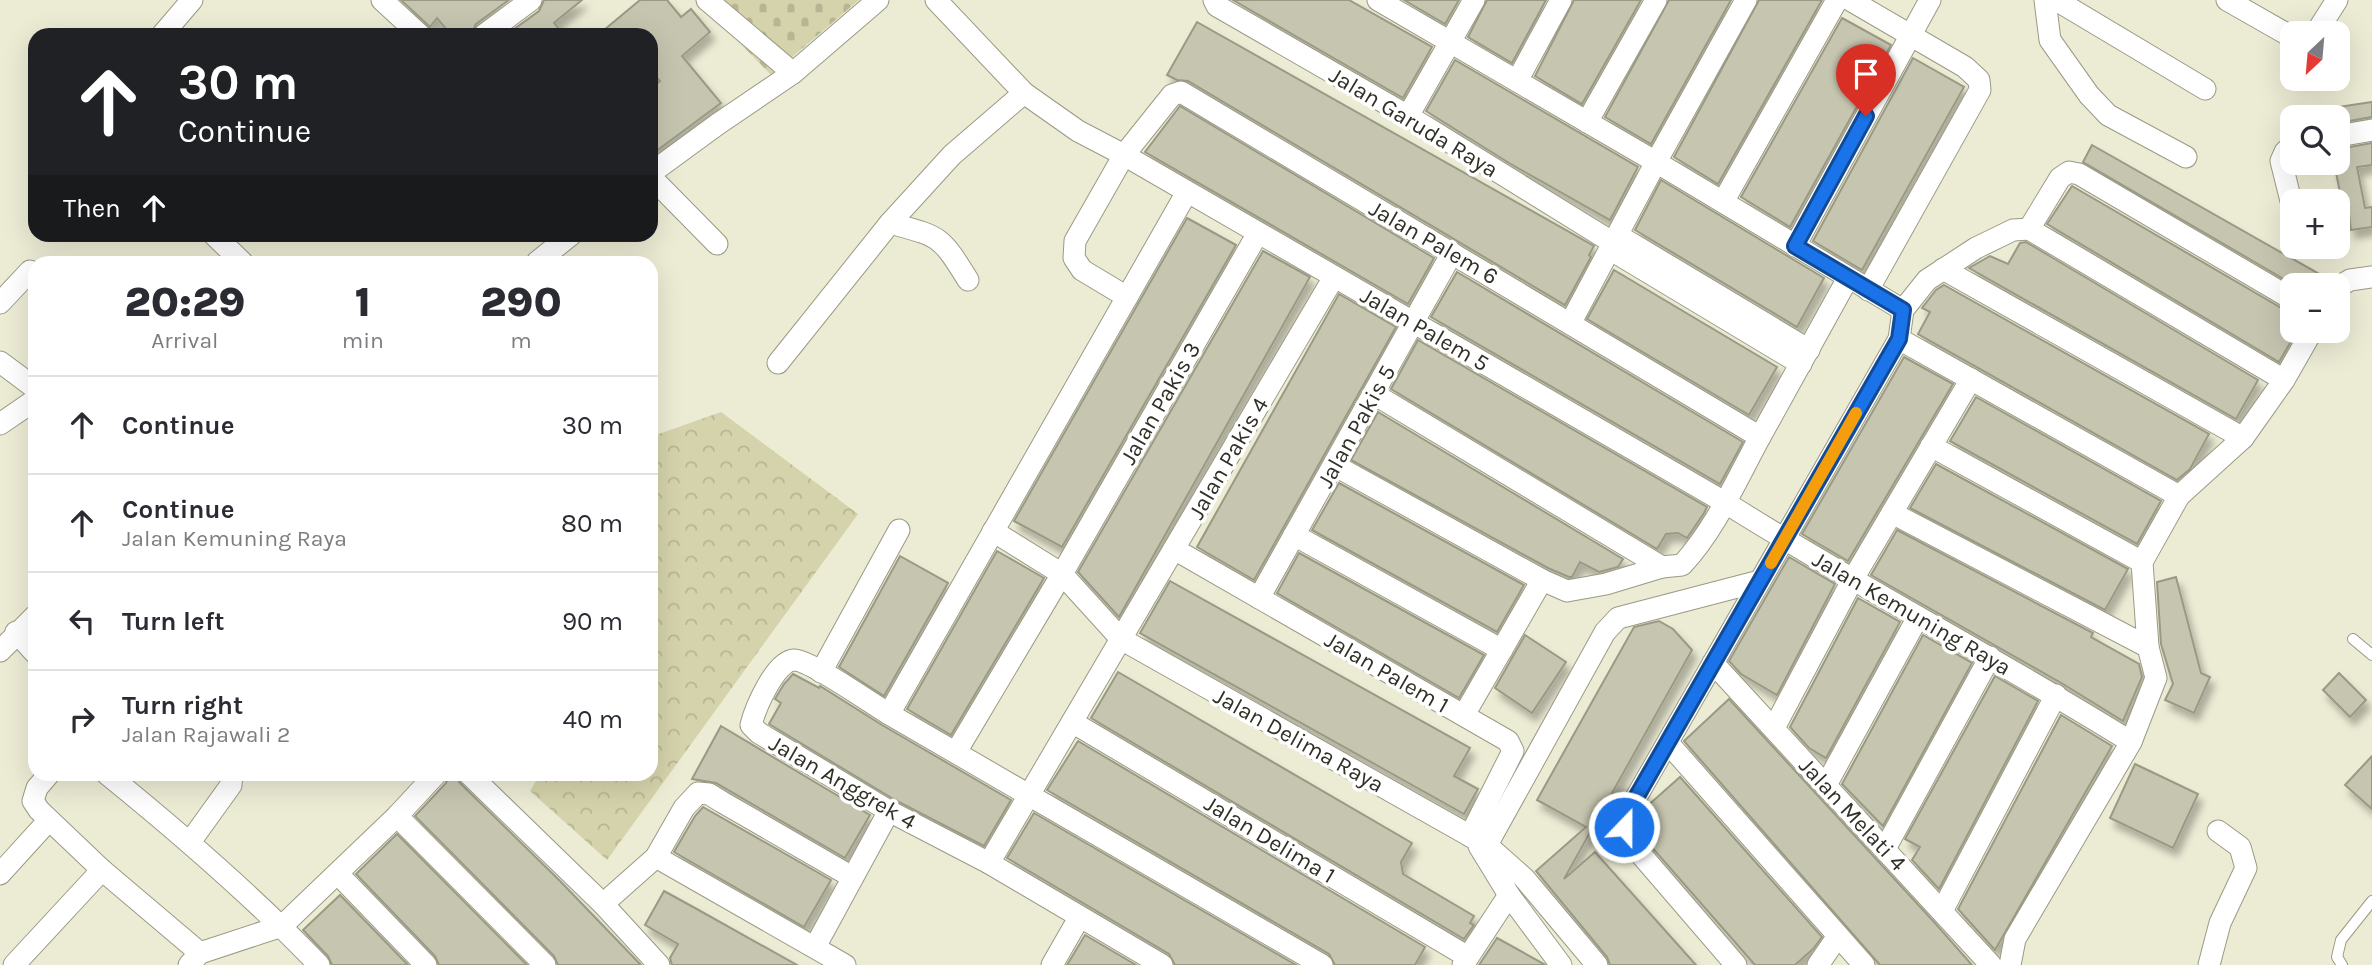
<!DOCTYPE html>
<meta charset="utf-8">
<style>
:root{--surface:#fff;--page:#f2f2f3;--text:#2b2b33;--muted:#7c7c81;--line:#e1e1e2}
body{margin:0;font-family:Karla,sans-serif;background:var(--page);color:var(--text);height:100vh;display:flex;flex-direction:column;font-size:26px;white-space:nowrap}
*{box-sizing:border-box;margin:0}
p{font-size:23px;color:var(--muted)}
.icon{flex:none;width:38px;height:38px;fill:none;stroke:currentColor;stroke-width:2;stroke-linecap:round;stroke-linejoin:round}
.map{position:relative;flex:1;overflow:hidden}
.panel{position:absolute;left:28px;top:256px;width:630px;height:525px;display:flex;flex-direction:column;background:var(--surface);border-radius:21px;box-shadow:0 7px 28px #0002}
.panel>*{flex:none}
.guide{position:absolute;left:28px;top:28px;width:630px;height:214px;border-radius:21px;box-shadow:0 7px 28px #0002;background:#202124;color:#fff;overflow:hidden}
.needle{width:46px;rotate:206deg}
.controls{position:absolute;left:2280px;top:21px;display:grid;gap:14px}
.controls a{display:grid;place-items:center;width:70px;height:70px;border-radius:14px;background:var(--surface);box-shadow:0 7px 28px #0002;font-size:35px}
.pin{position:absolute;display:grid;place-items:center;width:60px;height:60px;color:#fff;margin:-72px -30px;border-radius:50% 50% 50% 0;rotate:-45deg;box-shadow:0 0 7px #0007}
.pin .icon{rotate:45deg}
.me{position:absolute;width:77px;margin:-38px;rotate:22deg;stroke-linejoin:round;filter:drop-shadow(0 0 5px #0008)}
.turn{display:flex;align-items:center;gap:24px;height:147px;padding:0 35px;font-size:32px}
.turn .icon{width:91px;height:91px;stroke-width:2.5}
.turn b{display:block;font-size:49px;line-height:60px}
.then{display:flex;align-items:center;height:66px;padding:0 35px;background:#0003;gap:14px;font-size:26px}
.eta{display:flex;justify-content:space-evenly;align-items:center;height:119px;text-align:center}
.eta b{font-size:42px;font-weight:800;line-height:49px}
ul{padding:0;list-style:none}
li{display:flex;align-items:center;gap:21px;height:98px;padding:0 35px;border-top:2px solid var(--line)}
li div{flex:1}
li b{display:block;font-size:26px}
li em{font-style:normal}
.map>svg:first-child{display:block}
.forest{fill:url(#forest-crowns)}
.cemetery{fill:url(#cemetery-stones)}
.building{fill:#c6c5b0;stroke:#9a9984;stroke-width:2;filter:url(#shadow)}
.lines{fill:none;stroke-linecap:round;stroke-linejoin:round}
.lane-casing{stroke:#9b9a85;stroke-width:12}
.street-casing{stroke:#9b9a85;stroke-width:23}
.lane{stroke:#fff;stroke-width:10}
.street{stroke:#fff;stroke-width:21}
.route-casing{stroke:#114b97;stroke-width:18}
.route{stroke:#1a73e8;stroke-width:12}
.slow{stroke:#f59e0b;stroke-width:12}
.labels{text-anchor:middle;stroke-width:7;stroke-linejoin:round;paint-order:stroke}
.street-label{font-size:23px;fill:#303027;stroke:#fff}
</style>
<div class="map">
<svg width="2372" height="965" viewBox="0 0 2372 965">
<defs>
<pattern id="forest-crowns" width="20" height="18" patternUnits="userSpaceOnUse" patternTransform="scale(1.75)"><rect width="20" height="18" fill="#d5d3ab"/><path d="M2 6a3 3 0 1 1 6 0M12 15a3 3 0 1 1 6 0" fill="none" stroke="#b7b593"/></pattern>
<pattern id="cemetery-stones" width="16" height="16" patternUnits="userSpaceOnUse" patternTransform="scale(1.75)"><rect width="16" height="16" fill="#d5d3ab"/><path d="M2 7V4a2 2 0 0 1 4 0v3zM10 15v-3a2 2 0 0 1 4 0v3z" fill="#b7b593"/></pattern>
<filter id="shadow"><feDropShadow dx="4.5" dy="8" stdDeviation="3.5" flood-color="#0004"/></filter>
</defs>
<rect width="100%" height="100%" fill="#ecebd4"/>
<polygon class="forest" points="721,412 858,514 607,860 530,791 540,774 651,774 651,435 653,436"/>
<polygon class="cemetery" points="698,0 859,0 771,75"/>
<g class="building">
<polygon points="401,0 509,0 476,24 471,35 451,35 437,18 430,27"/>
<polygon points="544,0 582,0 554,23 564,35 506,35 539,11"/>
<polygon points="640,0 667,0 681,17 691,9 710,32 682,56 721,103 651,155 651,88 660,81 651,71 651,35 598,35"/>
<polygon points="1233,0 1349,0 1432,47 1403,98"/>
<polygon points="1404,0 1459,0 1445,24"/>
<polygon points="1487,0 1546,0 1512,63 1468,37"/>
<polygon points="1574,0 1641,0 1582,104 1535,76"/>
<polygon points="1669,0 1731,0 1651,144 1605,117"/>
<polygon points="1759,0 1822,0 1718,184 1674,157"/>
<polygon points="1842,18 1891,45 1790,227 1741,197"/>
<polygon points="1197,22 1594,246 1589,255 1591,257 1565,305 1188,81 1177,80 1167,75"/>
<polygon points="1913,58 1964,87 1862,270 1813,241"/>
<polygon points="1455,60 1638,167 1610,220 1509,163 1426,111"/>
<polygon points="2372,102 2372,117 2338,123 2338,107"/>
<polygon points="1180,106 1434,258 1408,304 1145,152"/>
<polygon points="2372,143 2372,165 2357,167 2365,208 2372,207 2372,227 2351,230 2348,206 2343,207 2334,163 2338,163 2338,149"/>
<polygon points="2092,145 2328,279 2325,285 2294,285 2083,162"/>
<polygon points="1661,180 1824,278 1797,327 1635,230"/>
<polygon points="2072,186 2285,310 2292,312 2292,331 2297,331 2279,362 2047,224"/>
<polygon points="1187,218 1236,245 1062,547 1014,521"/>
<polygon points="2026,242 2258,380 2236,419 1969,268 1990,256 2008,264 2020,243"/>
<polygon points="1263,251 1310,277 1119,617 1078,572"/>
<polygon points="1614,270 1777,367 1749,415 1587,319"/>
<polygon points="1457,272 1743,442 1720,484 1431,317"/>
<polygon points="1944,285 2209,434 2190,469 2177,480 1918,334 1930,312 1922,308 1936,290"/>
<polygon points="1339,294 1396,327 1254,580 1197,547"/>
<polygon points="1418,340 1707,507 1704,513 1687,538 1678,533 1666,534 1657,549 1391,389"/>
<polygon points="1904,357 1953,384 1848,561 1802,534"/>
<polygon points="1976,397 2161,501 2137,544 1950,441"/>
<polygon points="1378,412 1623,559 1618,567 1599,572 1580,562 1572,577 1569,577 1548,568 1351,460"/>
<polygon points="1936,464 2128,569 2105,610 1910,508"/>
<polygon points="1339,483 1524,585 1497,632 1312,530"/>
<polygon points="1897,530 2093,633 2091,637 2139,664 2142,677 2123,721 2063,684 1871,575"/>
<polygon points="997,551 1044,578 951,735 907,709"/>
<polygon points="1299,553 1484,655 1459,698 1277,593"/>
<polygon points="900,556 948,583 884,696 839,667"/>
<polygon points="1789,557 1835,584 1777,695 1741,674 1729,661"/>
<polygon points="2176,577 2201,673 2210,677 2194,713 2165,700 2173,684 2161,644 2157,582"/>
<polygon points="1170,581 1470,748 1454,776 1478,789 1464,814 1140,633"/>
<polygon points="1858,598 1900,622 1826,758 1809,748 1790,727"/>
<polygon points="1659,621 1673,629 1692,650 1564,879 1595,852 1696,965 1610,965 1607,957 1536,871 1586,827 1537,800 1634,627"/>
<polygon points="1525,635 1566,662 1532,713 1495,688"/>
<polygon points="1923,635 1972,663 1883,826 1842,784"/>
<polygon points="1118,672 1412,843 1401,862 1403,874 1474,916 1470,923 1474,925 1464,939 1091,718"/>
<polygon points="2339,673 2366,700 2350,717 2323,690"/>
<polygon points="793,674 819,688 820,686 882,725 1011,800 984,846 895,800 769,724 781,703 775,699 784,684"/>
<polygon points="1995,676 2038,701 1939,889 1912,860 1920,847 1905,839"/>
<polygon points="1729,699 1934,922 1972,965 1880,965 1684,741"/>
<polygon points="2061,715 2112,746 1995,950 1958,909"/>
<polygon points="721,726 870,815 845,858 716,783 692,779"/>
<polygon points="1078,741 1425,947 1415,965 1335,965 1329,954 1047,790"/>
<polygon points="2372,756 2372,809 2345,785"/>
<polygon points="2135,764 2198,794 2173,848 2110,818"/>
<polygon points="449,774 454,774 460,783 560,881 641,965 558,965 554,956 415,816 446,783"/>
<polygon points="1680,777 1822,937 1813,949 1795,965 1755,965 1642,836 1638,825 1645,808"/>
<polygon points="703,807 831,880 804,927 674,852 695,816"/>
<polygon points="1034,813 1296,965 1175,965 1169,954 1007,858"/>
<polygon points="397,834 527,965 439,965 435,956 356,874"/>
<polygon points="664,891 695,908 797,965 672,965 670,958 678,944 645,925"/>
<polygon points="340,895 408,965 332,965 328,956 303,930"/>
<polygon points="1085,935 1136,965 1067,965"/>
<polygon points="1497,938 1544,964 1545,965 1479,965"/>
</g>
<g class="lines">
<g class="lane-casing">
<g id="lane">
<polyline points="2353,639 2372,655"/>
<polyline points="2342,965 2337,957 2341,940 2372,901"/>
</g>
</g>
<g class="street-casing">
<g id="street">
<polyline points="382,0 420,35"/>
<polyline points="707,0 793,73"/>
<path d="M936,0L1024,93L1078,131L1124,155L1726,503C1859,587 1998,659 2131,742"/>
<polyline points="1214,0 1217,6 1408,116 1615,244"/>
<polyline points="1378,0 1656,162 1903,310"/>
<polyline points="1850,0 1965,67 1979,80 1980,90 1868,290"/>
<polyline points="2045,0 2050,40 2089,95 2108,115 2186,157"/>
<polyline points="2056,0 2205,89"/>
<polyline points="2227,0 2292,37"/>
<polyline points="2316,33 2337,0"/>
<polyline points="162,35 192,0"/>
<polyline points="484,35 531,0"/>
<polyline points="1517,81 1561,0"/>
<polyline points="1408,116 1474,0"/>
<polyline points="1587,122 1656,0"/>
<polyline points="2338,136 2372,130"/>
<polyline points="2292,145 2285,152 2281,161 2292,205"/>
<polyline points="651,173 718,124 793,73 878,0"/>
<polyline points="651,177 717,244"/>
<polyline points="1723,202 1837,0"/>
<path d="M890,223C941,237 940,235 968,280"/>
<polyline points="2029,229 2284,380"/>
<polyline points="213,234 242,262"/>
<polyline points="1619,236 1809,350"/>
<polyline points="1795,246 1930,0"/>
<polyline points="1611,250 1801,364"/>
<polyline points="537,262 572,234"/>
<polyline points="1943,269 2243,438"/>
<polyline points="2338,287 2350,280 2372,277"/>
<polyline points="1127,297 1082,270 1074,258 1075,241 1124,155 1172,95 1181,92 1760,437"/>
<polyline points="0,303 30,271"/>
<polyline points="1571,322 1656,162 1746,0"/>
<polyline points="1899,339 2179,496"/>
<polyline points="0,362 35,388"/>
<polyline points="778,363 890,223 952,155 1024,93"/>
<polyline points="1374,394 1662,567"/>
<polyline points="0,424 35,400"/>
<polyline points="1931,446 2142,562"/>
<path d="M1334,465L1542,580L1567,591L1606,584L1662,567L1682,565C1716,528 1736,481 1760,437C1789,384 1819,331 1848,278"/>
<polyline points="1892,513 2148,647"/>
<polyline points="993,531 1062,574 1121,639 1488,846 1524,878 1597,965"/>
<polyline points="1294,535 1502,650"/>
<polyline points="1174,549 1508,741 1513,751 1470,836"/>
<polyline points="1259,598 1452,253"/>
<polyline points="16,632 35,653"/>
<polyline points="0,651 35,616"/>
<polyline points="1713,663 1991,965"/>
<polyline points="821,672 899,530"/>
<polyline points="889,714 1187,192"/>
<polyline points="1464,715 1542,580"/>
<polyline points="1072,722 1468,957"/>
<polyline points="1774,728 1853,579 1971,379"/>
<polyline points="1668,743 1864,965"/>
<polyline points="956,752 1062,574 1258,233"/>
<polyline points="49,774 37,788 33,801 39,810 102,870 200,953"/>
<path d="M107,774C181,834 253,896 319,965"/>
<polyline points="469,774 603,904 659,965"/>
<polyline points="1826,785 1918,617"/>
<polyline points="397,816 545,965"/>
<polyline points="190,842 231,785 232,774"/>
<polyline points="1479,846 1509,895 1561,965"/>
<polyline points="1885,849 1990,657"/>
<polyline points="1483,852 1605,632 1618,618 1760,581"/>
<polyline points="656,857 845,965"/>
<polyline points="989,863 1334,277"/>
<polyline points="0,874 49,820"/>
<polyline points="338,874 426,965"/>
<polyline points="603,904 656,857 684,808 698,793 709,794 722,802 852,877"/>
<polyline points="1942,911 2056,695"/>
<polyline points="815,947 889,811"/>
<polyline points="14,965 102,870"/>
<polyline points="189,965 200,953 282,926 397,816 436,774"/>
<polyline points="1052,965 1079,918"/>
<path d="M1162,965L989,863L889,811L759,733L751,725C755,709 775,661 794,660C810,660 872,704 889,714L1322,965"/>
<polyline points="1463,965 1509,895"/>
<polyline points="1736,965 1631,843 1624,827 1626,815 1899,339 1903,310 1927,280 1976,248 2013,230 2029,229 2060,178 2069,172 2079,174 2292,299"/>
<polyline points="1818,965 1838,936"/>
<polyline points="2010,965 2015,939 2131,742 2156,678 2148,647 2142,562 2179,496 2243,438 2284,380 2312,331"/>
<polyline points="2209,965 2220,923 2246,868 2240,847 2218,831"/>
</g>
</g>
<use href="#lane" class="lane"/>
<use href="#street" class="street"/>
</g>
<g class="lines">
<g class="route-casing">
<polyline id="route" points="1624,827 1626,815 1899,339 1903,310 1795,246 1866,116"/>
</g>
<use href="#route" class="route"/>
<polyline class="slow" points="1771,563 1856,413"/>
</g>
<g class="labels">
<g class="street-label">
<text transform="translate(1414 122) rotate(31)" y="8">Jalan Garuda Raya</text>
<text transform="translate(1434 242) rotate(30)" y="8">Jalan Palem 6</text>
<text transform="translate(1425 329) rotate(30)" y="8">Jalan Palem 5</text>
<text transform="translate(1160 403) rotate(-60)" y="8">Jalan Pakis 3</text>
<text transform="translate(1356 426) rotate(-61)" y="8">Jalan Pakis 5</text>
<text transform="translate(1228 458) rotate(-60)" y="8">Jalan Pakis 4</text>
<text transform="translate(1912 613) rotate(30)" y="8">Jalan Kemuning Raya</text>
<text transform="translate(1387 672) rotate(30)" y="8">Jalan Palem 1</text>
<text transform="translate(1299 740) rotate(29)" y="8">Jalan Delima Raya</text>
<text transform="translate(843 782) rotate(30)" y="8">Jalan Anggrek 4</text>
<text transform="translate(1853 814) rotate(47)" y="8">Jalan Melati 4</text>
<text transform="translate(1270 839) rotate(31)" y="8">Jalan Delima 1</text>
</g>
</g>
</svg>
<div class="controls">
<a><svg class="needle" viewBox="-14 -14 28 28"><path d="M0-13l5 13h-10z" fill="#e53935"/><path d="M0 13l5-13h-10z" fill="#7c7c81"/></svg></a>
<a><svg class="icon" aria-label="search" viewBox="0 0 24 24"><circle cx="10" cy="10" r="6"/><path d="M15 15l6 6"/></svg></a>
<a>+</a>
<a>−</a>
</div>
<div class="pin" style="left:1866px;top:116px;background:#d93025"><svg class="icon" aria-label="arrive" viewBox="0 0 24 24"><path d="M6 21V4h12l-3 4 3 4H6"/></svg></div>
<svg class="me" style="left:1624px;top:827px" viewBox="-20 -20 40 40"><circle r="17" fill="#1a73e8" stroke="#fff" stroke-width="3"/><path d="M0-11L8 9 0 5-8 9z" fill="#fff"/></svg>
<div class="guide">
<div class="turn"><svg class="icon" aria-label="ahead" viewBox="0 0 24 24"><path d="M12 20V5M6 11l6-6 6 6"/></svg><div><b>30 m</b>Continue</div></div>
<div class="then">Then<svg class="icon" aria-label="ahead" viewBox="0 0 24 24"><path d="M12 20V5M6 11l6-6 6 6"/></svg></div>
</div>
<section class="panel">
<div class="eta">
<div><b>20:29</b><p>Arrival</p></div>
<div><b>1</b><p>min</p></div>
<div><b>290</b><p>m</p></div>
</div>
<ul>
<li><svg class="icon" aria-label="ahead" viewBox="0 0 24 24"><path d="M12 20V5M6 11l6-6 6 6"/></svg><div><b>Continue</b></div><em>30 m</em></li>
<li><svg class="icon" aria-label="ahead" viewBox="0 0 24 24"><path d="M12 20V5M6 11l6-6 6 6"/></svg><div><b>Continue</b><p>Jalan Kemuning Raya</p></div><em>80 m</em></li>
<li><svg class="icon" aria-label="left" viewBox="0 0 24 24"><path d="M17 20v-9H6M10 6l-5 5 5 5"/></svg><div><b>Turn left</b></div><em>90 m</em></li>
<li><svg class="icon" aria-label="right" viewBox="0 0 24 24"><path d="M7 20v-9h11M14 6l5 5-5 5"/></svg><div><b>Turn right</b><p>Jalan Rajawali 2</p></div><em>40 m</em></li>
</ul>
</section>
</div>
